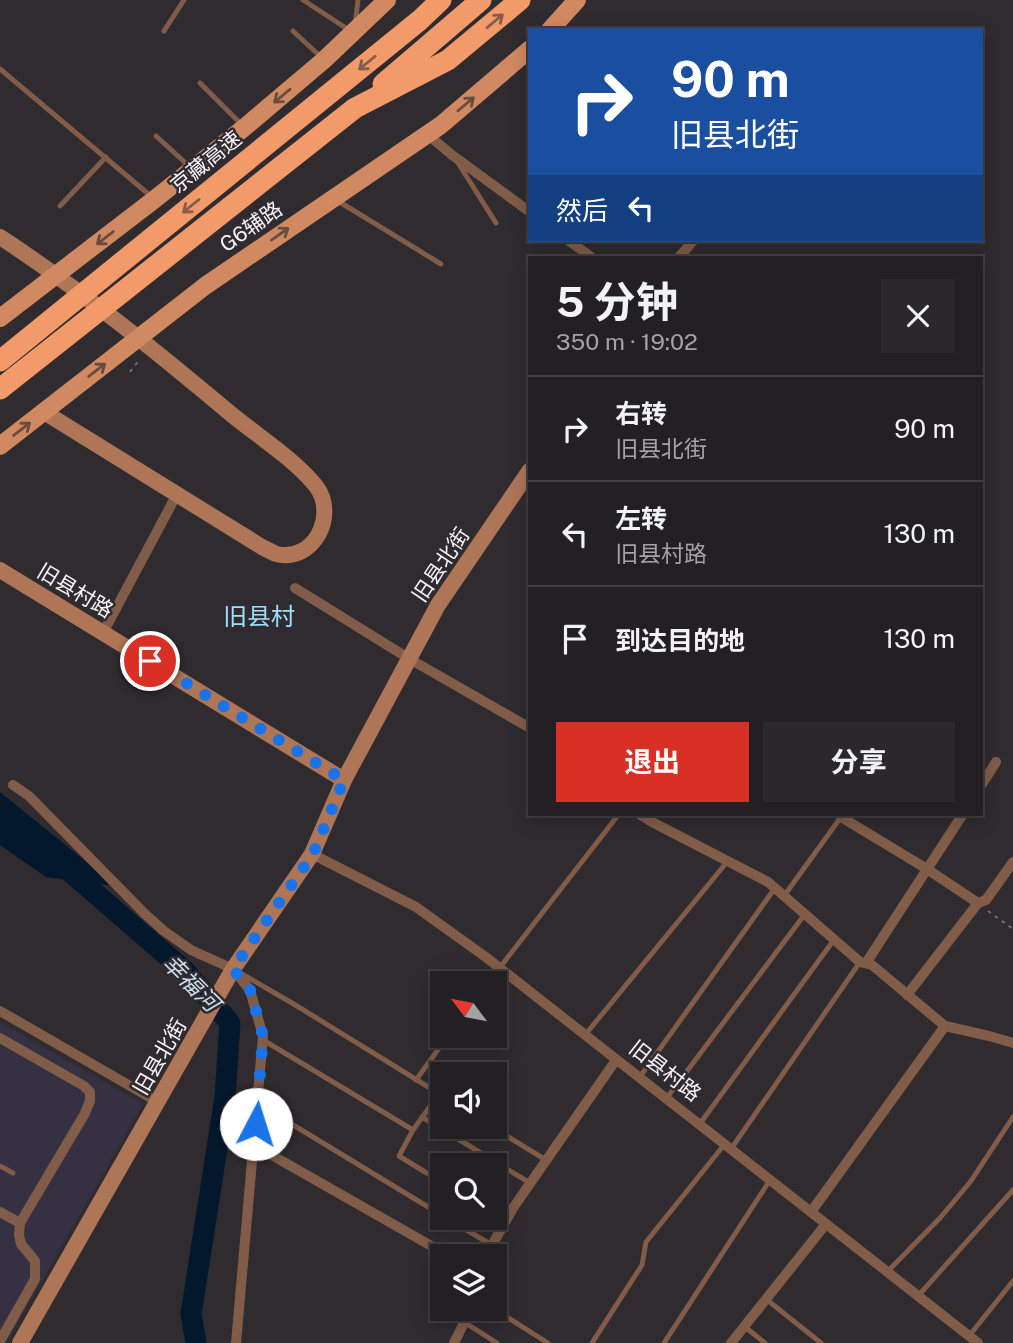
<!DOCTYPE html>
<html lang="zh">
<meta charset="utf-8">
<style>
:root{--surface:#232023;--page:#2b282b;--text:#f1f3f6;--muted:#a3a3a6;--line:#403e41;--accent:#d93025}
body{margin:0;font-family:"Public Sans","Noto Sans SC",sans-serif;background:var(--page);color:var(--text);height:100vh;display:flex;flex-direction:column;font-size:26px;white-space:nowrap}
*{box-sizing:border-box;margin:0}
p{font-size:23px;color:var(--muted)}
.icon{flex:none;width:38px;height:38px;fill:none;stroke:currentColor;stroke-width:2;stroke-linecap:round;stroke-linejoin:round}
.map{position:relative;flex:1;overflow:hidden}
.details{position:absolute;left:528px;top:256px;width:455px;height:560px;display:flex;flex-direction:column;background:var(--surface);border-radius:0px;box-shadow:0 4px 18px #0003,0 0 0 2px var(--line)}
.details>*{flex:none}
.guide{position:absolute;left:528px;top:28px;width:455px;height:214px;border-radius:0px;box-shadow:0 4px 18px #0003,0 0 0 2px var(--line);background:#1a4fa0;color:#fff;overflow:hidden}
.needle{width:46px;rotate:302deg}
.tools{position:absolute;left:430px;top:971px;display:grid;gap:14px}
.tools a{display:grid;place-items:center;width:77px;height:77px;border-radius:0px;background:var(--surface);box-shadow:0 4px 18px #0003,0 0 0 2px var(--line);font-size:35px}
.pin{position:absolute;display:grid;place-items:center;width:60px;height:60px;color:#fff;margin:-30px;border:4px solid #fff;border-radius:50%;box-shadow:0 2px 7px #0007}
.me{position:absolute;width:77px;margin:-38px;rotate:5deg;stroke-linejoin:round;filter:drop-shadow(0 0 5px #0008)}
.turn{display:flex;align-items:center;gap:24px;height:147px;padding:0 28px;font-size:32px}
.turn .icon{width:91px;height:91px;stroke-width:2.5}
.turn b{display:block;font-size:49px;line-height:60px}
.then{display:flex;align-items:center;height:66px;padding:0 28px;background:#0003;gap:14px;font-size:26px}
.round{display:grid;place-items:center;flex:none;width:74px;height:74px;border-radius:0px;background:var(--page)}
.summary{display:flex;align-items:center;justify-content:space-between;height:119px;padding:0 28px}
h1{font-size:42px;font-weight:700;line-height:52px}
.cta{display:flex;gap:14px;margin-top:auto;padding:14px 28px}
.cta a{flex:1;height:80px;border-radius:0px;background:var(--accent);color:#fff;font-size:28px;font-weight:700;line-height:80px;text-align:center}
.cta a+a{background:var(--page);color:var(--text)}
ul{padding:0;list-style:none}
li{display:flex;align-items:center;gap:21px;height:105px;padding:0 28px;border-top:2px solid var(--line)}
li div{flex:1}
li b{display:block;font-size:26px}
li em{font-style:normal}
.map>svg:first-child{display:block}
.education{fill:#363142}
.water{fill:#03182c}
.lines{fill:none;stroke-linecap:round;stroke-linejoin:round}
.river{stroke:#03182c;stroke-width:21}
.path{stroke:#737074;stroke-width:2;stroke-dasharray:3.5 5;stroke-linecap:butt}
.lane{stroke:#805c49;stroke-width:5}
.street{stroke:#805c49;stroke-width:10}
.secondary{stroke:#ae7557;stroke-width:16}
.primary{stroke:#d18961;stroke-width:18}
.highway{stroke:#f29a69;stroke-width:21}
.oneway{stroke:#875d49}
.oneway2{stroke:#684c40}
.route{stroke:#1a73e8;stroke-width:12;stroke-dasharray:0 21.6}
.labels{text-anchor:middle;stroke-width:5;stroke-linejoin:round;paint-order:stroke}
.street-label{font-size:21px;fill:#f5f3f6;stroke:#2f2b2f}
.water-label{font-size:23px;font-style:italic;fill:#cbdced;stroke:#2f2b2f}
.quarter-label{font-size:24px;fill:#9be1fd;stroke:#2f2b2f}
</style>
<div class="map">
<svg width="1013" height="1343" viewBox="0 0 1013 1343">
<rect width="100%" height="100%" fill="#2f2b2f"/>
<polygon class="education" points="0,1022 143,1104 6,1343 0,1343"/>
<polygon class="water" points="0,792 116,886 46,877 0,845"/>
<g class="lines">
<polyline class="river" points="60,863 186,972 230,1023 225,1097 191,1314 196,1343"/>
<g class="path">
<polyline points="130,372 140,359"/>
<polyline points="988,911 1013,929"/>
</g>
<g class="lane">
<polyline points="303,0 349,30"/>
<polyline points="355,25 358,0"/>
<polyline points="164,31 184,0"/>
<polyline points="293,31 322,58"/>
<polyline points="0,69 152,197"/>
<polyline points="200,83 242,125"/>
<polyline points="156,136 190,167"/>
<polyline points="458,163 496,223"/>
<polyline points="338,201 441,264"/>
<polyline points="60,206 106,157"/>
<polyline points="784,896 841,817"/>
<polyline points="242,974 297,1006 443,1096"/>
<polyline points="487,984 619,814"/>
<polyline points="585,1035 727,862"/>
<polyline points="263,1040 413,1130 399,1156 443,1183"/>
<polyline points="639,1078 775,888"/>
<polyline points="416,1080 448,1036"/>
<polyline points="666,1099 805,914"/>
<polyline points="257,1103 443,1216"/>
<polyline points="422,1117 530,1183"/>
<polyline points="699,1125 833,941"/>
<polyline points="492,1127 546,1160"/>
<polyline points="413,1130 439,1094"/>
<polyline points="731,1149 860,962"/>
<polyline points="0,1166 13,1173"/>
<polyline points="446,1218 492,1245"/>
<polyline points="887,1272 940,1218 971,1181 1013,1117"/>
<polyline points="918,1296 1013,1190"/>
<polyline points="766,1299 821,1343"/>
<polyline points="494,1309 548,1343"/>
<polyline points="464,1322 497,1343"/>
<polyline points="745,1327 765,1343"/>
<polyline points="969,1336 1013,1281"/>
<polyline points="592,1343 642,1265 646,1242 724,1145"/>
<polyline points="664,1343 770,1180"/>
</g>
<g class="street">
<polyline points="427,134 452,155 530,212"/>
<polyline points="568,240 591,257"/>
<polyline points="679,257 694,240"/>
<polyline points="295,588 408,658 530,728"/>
<polyline points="103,633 177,494"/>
<polyline points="982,784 996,762"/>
<polyline points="13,785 29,796 145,914 164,931 191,950 233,969 250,990 263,1036 236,1343"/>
<polyline points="639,814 652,822 768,882 860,962 872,965 945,1026 989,1036 1013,1043"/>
<polyline points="841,817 927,869 978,903 986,900 1013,862"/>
<polyline points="312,854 416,907 487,958 978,1343"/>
<polyline points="866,963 963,814"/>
<polyline points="907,995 978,903"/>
<polyline points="0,1011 158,1102"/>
<polyline points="0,1038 84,1086 90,1092 90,1101 84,1115 20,1223 19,1235 21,1244 35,1261 35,1279 0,1341"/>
<polyline points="254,1145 449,1256"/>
<polyline points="0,1212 20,1223"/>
<polyline points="811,1212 945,1026"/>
<polyline points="486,1256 513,1208 616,1060"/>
<polyline points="454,1343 471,1309"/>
<polyline points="731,1343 826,1224"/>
</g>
<g class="secondary">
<path d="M0,237C81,290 157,352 231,414C259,437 293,458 316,486C338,515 314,563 276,554C272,552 266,549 262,547L44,412"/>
<polyline points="0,570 344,780"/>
<polyline points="20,1343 233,969 312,854 344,780 438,605 530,470"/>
</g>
<g class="primary">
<polyline points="550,30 577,0"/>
<polyline points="0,318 155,199 245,127 324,60 387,0"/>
<polyline points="0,446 205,286 441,125 530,49"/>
</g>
<g class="highway">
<polyline points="383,84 481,0"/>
<polyline points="0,361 420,20 441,0"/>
<polyline points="0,389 355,108 448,60 520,0"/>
</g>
</g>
<defs><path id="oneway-shaft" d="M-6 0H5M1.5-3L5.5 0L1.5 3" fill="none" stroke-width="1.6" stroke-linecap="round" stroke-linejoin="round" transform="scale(1.75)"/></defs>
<g class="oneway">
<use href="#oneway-shaft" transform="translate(495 21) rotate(-40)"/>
<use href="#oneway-shaft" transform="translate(367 63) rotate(141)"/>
<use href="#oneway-shaft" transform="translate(191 206) rotate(141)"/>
</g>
<g class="oneway2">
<use href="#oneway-shaft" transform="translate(282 96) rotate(140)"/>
<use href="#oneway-shaft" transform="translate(466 104) rotate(-40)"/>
<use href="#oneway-shaft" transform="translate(280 234) rotate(-35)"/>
<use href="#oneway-shaft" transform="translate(105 238) rotate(142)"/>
<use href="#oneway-shaft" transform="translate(97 370) rotate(-38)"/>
<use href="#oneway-shaft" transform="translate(22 429) rotate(-38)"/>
</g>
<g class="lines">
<polyline class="route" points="150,661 344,780 313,854 233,969 250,990 263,1036 256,1124"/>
</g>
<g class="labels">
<g class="street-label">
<text transform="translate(206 162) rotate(-39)" y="7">京藏高速</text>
<text transform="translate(251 227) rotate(-35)" y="7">G6辅路</text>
<text transform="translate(441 565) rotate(-56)" y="7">旧县北街</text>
<text transform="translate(75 591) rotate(31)" y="7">旧县村路</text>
<text transform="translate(160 1057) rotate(-60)" y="7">旧县北街</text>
<text transform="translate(665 1071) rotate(38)" y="7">旧县村路</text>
</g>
<g class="water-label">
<text transform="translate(191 983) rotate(45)" y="8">幸福河</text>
</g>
<g class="quarter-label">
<text x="259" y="625">旧县村</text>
</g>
</g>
</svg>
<div class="tools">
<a><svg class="needle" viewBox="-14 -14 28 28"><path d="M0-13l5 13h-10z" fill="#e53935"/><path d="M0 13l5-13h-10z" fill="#a3a3a6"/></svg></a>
<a><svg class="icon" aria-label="sound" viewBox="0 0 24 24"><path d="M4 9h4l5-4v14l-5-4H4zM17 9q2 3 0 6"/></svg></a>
<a><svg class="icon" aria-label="search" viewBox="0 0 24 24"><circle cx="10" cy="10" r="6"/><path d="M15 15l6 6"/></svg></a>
<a><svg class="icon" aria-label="layers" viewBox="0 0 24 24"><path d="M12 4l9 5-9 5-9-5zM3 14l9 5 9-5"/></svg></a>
</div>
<div class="pin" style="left:150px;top:661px;background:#d93025"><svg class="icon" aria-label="arrive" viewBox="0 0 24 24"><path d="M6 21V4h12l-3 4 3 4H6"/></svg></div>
<svg class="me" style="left:256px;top:1124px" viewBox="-20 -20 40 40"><circle r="19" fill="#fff"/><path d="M0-13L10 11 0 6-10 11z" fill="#1a73e8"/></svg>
<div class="guide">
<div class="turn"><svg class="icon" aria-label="right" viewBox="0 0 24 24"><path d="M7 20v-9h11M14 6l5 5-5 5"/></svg><div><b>90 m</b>旧县北街</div></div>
<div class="then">然后<svg class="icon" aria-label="left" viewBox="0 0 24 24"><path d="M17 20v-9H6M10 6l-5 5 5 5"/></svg></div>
</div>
<section class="details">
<div class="summary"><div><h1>5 分钟</h1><p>350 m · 19:02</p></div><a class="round"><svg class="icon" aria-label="close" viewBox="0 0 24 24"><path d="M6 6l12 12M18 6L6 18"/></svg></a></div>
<ul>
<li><svg class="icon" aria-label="right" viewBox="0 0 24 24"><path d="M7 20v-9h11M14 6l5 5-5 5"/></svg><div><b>右转</b><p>旧县北街</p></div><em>90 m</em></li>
<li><svg class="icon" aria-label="left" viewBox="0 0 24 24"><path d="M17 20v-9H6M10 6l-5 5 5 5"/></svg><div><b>左转</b><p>旧县村路</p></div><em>130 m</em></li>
<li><svg class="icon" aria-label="arrive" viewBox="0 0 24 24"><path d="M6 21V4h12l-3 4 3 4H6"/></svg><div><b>到达目的地</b></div><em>130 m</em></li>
</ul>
<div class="cta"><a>退出</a><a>分享</a></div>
</section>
</div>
